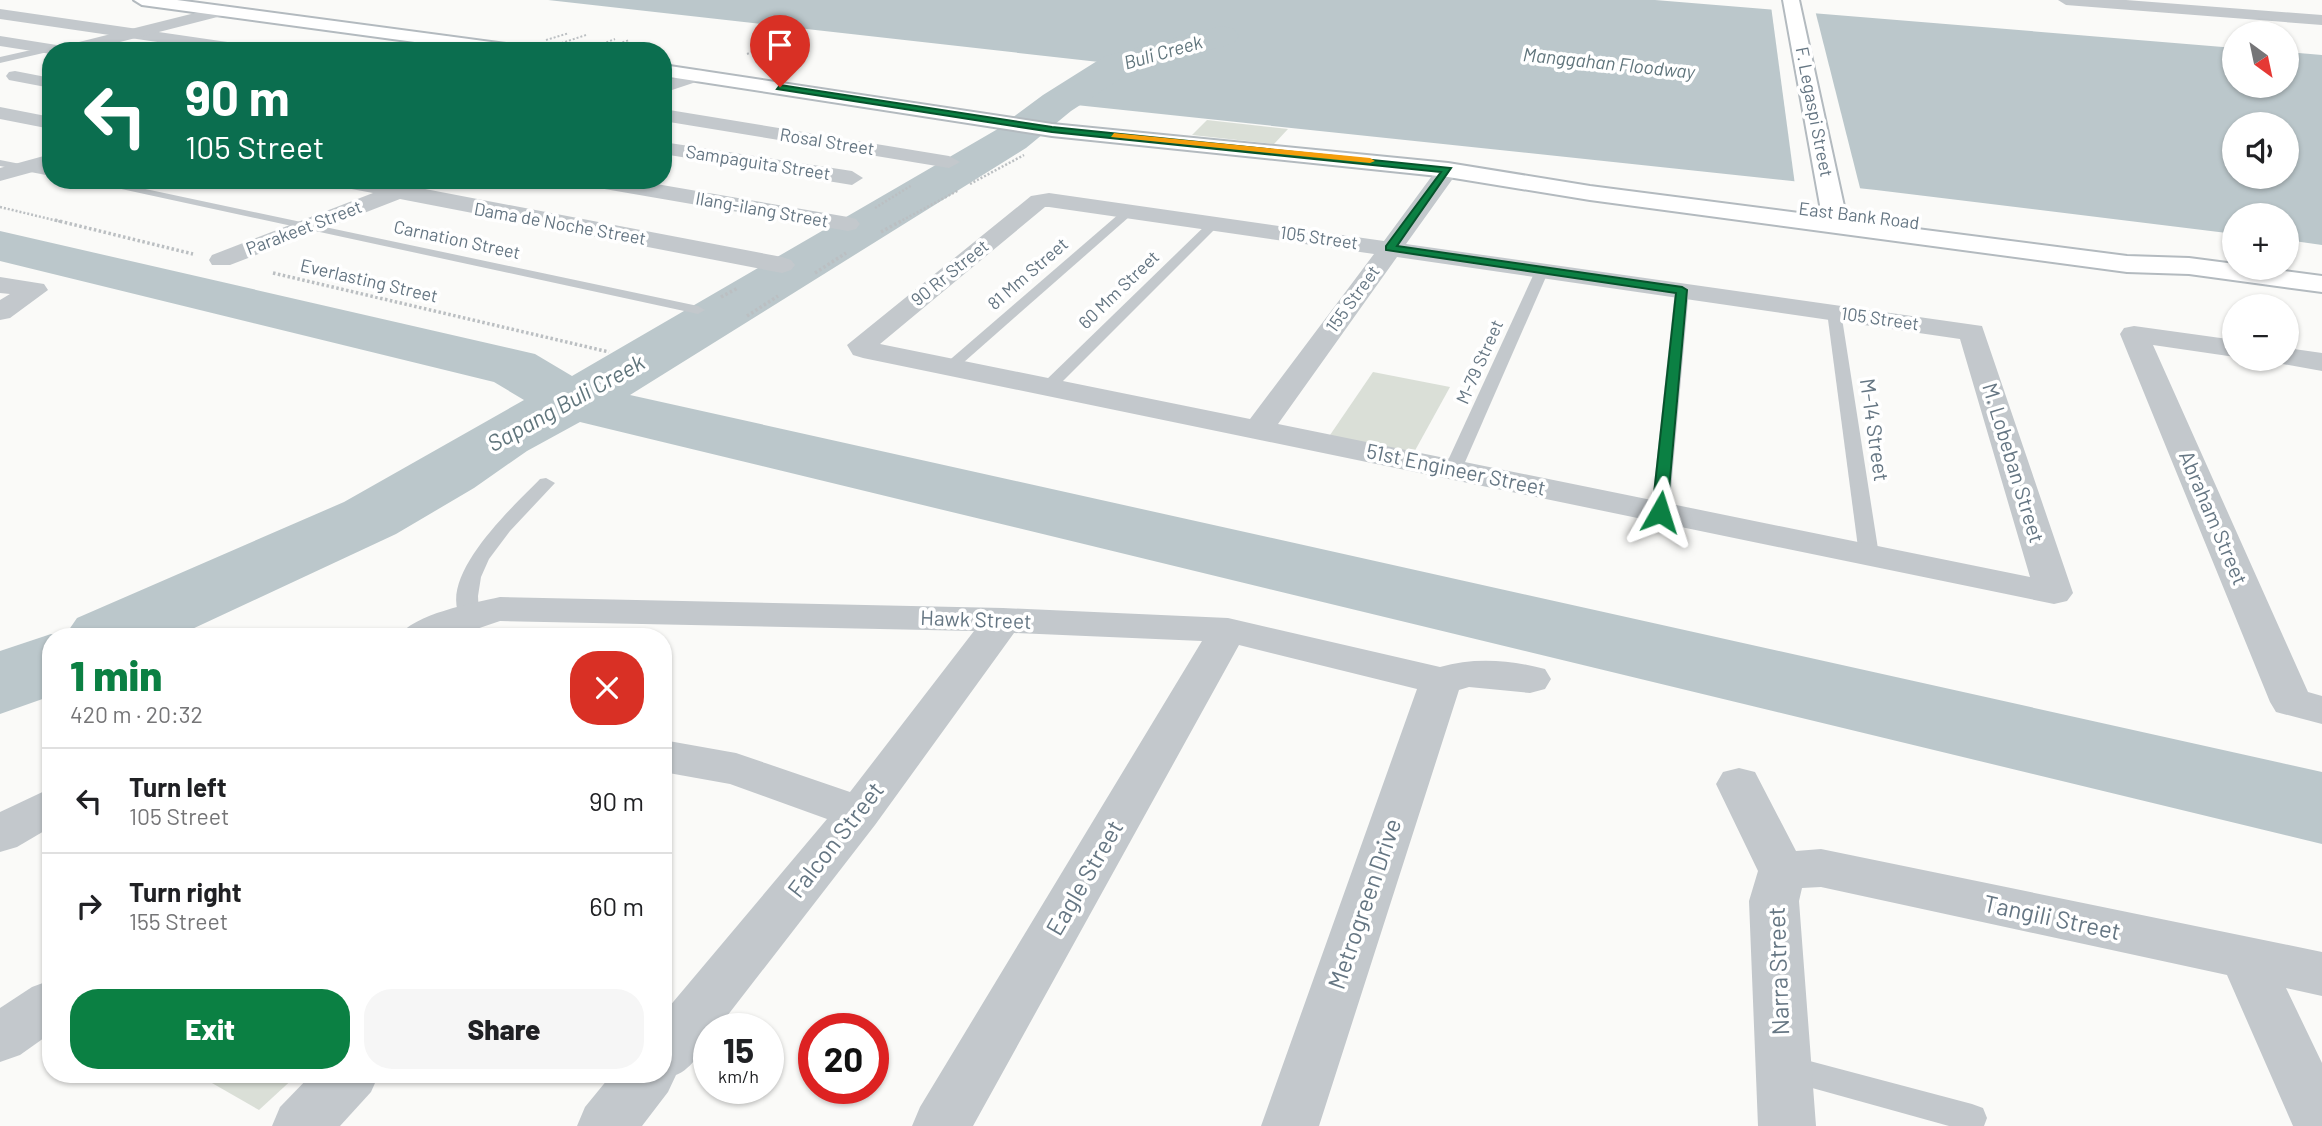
<!DOCTYPE html>
<meta charset="utf-8">
<style>
:root{--surface:#fff;--page:#f6f6f6;--text:#202124;--muted:#757577;--line:#e0e0e0;--accent:#0b8043}
body{margin:0;font-family:Barlow,sans-serif;background:var(--page);color:var(--text);height:100vh;display:flex;flex-direction:column;font-size:26px;white-space:nowrap}
*{box-sizing:border-box;margin:0}
p{font-size:23px;color:var(--muted)}
.icon{flex:none;width:38px;height:38px;fill:none;stroke:currentColor;stroke-width:2;stroke-linecap:round;stroke-linejoin:round}
.map{position:relative;flex:1;overflow:hidden}
.side{position:absolute;left:42px;top:628px;width:630px;height:455px;display:flex;flex-direction:column;background:var(--surface);border-radius:28px;box-shadow:0 2px 5px #0004}
.side>*{flex:none}
.guide{position:absolute;left:42px;top:42px;width:630px;height:147px;border-radius:28px;box-shadow:0 2px 5px #0004;background:#0b6e4f;color:#fff;overflow:hidden}
.needle{width:46px;rotate:147deg}
.buttons{position:absolute;left:2222px;top:21px;display:grid;gap:14px}
.buttons a{display:grid;place-items:center;width:77px;height:77px;border-radius:50%;background:var(--surface);box-shadow:0 2px 5px #0004;font-size:35px}
.speed{position:absolute;left:693px;top:1013px;display:flex;gap:14px;font-size:35px;font-weight:700;text-align:center}
.speed>*{display:grid;place-content:center;width:91px;height:91px;border-radius:50%;background:var(--surface);box-shadow:0 2px 5px #0004;line-height:1}
.speed small{font-size:18px;font-weight:400}
.speed .limit{border:10px solid #d22;background:#fff;color:#111}
.pin{position:absolute;display:grid;place-items:center;width:60px;height:60px;color:#fff;margin:-72px -30px;border-radius:50% 50% 50% 0;rotate:-45deg;box-shadow:0 0 7px #0007}
.pin .icon{rotate:45deg}
.me{position:absolute;width:77px;margin:-38px;rotate:6deg;stroke-linejoin:round;filter:drop-shadow(0 0 5px #0008)}
.turn{display:flex;align-items:center;gap:24px;height:147px;padding:0 28px;font-size:32px}
.turn .icon{width:91px;height:91px;stroke-width:2.5}
.turn b{display:block;font-size:49px;line-height:60px}
.round{display:grid;place-items:center;flex:none;width:74px;height:74px;border-radius:28px;background:var(--page)}
.overview{display:flex;align-items:center;justify-content:space-between;height:119px;padding:0 28px}
h1{font-size:42px;font-weight:800;line-height:52px;color:var(--accent)}
.action{display:flex;gap:14px;margin-top:auto;padding:14px 28px}
.action a{flex:1;height:80px;border-radius:28px;background:var(--accent);color:#fff;font-size:28px;font-weight:800;line-height:80px;text-align:center}
.action a+a{background:var(--page);color:var(--text)}
ul{padding:0;list-style:none}
li{display:flex;align-items:center;gap:21px;height:105px;padding:0 28px;border-top:2px solid var(--line)}
li div{flex:1}
li b{display:block;font-size:26px}
li em{font-style:normal}
.map>svg:first-child{display:block}
.green{fill:#dadfd7}
.water{fill:#bbc7cb;fill-rule:evenodd}
.pier{fill:#fafaf8}
.lines{fill:none;stroke-linecap:round;stroke-linejoin:round}
.river{fill:#bbc7cb;fill-rule:evenodd}
.secondary-casing{stroke:#b3babf;stroke-width:4}
.path-far2{stroke:#bbbfc2;stroke-width:2;stroke-dasharray:2 2;stroke-linecap:butt}
.path-far1{stroke:#bbbfc2;stroke-width:2.5;stroke-dasharray:2 2;stroke-linecap:butt}
.path{stroke:#bbbfc2;stroke-width:3.5;stroke-dasharray:2.5 2.5;stroke-linecap:butt}
.service{fill:#c3c8cc;fill-rule:evenodd}
.minor{fill:#c3c8cc;fill-rule:evenodd}
.tertiary{fill:#c3c8cc;fill-rule:evenodd}
.secondary{fill:#fff;fill-rule:evenodd}
.route{fill:#0b8043;stroke:#07532c;stroke-width:2}
.slow{fill:#f59e0b}
.labels{text-anchor:middle;stroke-width:7;stroke-linejoin:round;paint-order:stroke}
.far-street-label{font-size:18px;fill:#657683;stroke:#fff}
.far-water-label{font-size:19px;font-style:italic;fill:#60757c;stroke:#fff}
.street-label{font-size:21px;fill:#657683;stroke:#fff}
.water-label{font-size:23px;font-style:italic;fill:#60757c;stroke:#fff}
.near-street-label{font-size:24px;fill:#657683;stroke:#fff}
</style>
<div class="map">
<svg width="2322" height="1126" viewBox="0 0 2322 1126">
<rect width="100%" height="100%" fill="#fafaf8"/>
<g class="green">
<polygon points="1207,120 1288,129 1274,144 1192,135"/>
<polygon points="1373,372 1450,387 1412,456 1328,438"/>
<polygon points="198,1075 297,1074 297,1075 259,1110"/>
</g>
<path class="water" d="M548,0H1655L2235,48V86H2287V52L2322,55V245L2287,240V215H2235V234L1876,190L1057,103L1117,64ZM2235,124H2287V177H2235Z"/>
<polygon class="pier" points="1771,6 1815,10 1861,192 1795,185"/>
<g class="lines">
<g class="river">
<polygon points="1222,26 1234,29 1239,36 1234,43 1131,72 1071,111 1026,148 630,395 2322,772 2322,844 580,422 527,451 474,488 396,534 175,637 64,637 77,618 344,502 524,400 494,382 0,261 0,231 535,354 572,376 996,130 1043,95 1105,56"/>
<polygon points="51,634 61,637 51,637 51,696 0,714 0,651"/>
</g>
<g class="secondary-casing">
<g id="secondary">
<polygon points="134,0 177,0 522,46 531,51 481,51 142,5"/>
<polygon points="1783,0 1799,0 1847,220 2127,256 2189,258 2235,264 2235,268 2261,268 2322,276 2322,292 2189,274 2127,272 1590,200 1448,177 1052,136 663,76 663,65 1052,124 1448,163 1590,186 1822,216"/>
</g>
</g>
<g class="path-far2">
<polyline points="546,40 569,33"/>
<polyline points="550,47 586,35"/>
<polyline points="584,51 615,39"/>
<polyline points="600,51 629,40"/>
<polyline points="747,54 759,49"/>
</g>
<g class="path-far1">
<polyline points="970,184 1024,155"/>
<polyline points="0,207 62,222"/>
<polyline points="875,208 912,185"/>
<polyline points="899,222 959,190"/>
</g>
<g class="path">
<polyline points="55,220 193,254"/>
<polyline points="881,232 903,220"/>
<polyline points="273,273 609,352"/>
<polyline points="815,273 846,253"/>
<polyline points="721,297 738,288"/>
<polyline points="747,316 778,296"/>
</g>
<g class="service">
<polygon points="49,46 52,51 0,63 0,57"/>
<polygon points="0,160 51,170 51,176 0,166"/>
<polygon points="80,180 103,180 698,306 705,310 698,314"/>
<polygon points="1127,207 1137,210 955,370 945,370 945,364"/>
<polygon points="1211,220 1221,223 1055,389 1043,389 1043,383"/>
<polygon points="1537,267 1549,270 1462,469 1453,474 1447,473 1444,469"/>
<polygon points="1682,286 1689,290 1669,512 1660,517 1651,512 1675,290"/>
<polygon points="1834,308 1841,312 1879,555 1869,561 1859,555 1827,312"/>
<path d="M546,478L555,483L510,531L489,559L481,577L478,596L479,616L476,620H462C434,578 514,506 540,479Z"/>
<polygon points="1787,1055 1972,1104 1983,1108 1987,1118 1984,1126 1949,1126 1787,1081 1777,1077 1772,1068 1777,1059"/>
</g>
<g class="minor">
<polygon points="0,9 255,46 263,51 219,51 0,19"/>
<polygon points="699,70 705,71 708,75 705,79 663,93 663,82"/>
<polygon points="15,71 51,78 51,88 9,80 6,76 9,72"/>
<polygon points="0,107 51,117 51,129 0,119"/>
<polygon points="663,109 949,156 960,162 949,168 663,121"/>
<polygon points="663,142 852,171 863,178 852,185 663,154"/>
<polygon points="51,154 51,167 0,181 0,168"/>
<path d="M1448,164L1459,170L1406,244L1982,326L2073,593L2067,601L2054,604L863,358L853,355L847,345L1031,196L1049,193L1384,241L1440,165ZM1045,207H1049L1374,254L1250,419L880,344ZM1397,257L1960,339L2030,577L1278,424Z"/>
<polygon points="327,180 374,180 399,184 782,257 791,260 795,265 791,270 782,273 400,199 230,265 212,265 209,260 212,255 373,193 330,185"/>
<polygon points="582,180 633,180 848,217 856,219 860,224 856,229 848,231 593,187"/>
<polygon points="0,277 44,284 48,290 10,318 0,320 0,300 10,294 0,293"/>
<polygon points="2134,326 2235,340 2235,357 2153,345 2308,692 2322,696 2322,724 2276,712 2270,702 2120,334 2124,328"/>
<polygon points="2287,348 2322,353 2322,371 2277,363 2274,359 2287,359"/>
<path d="M500,597L1003,608L1228,618L1440,667C1474,657 1511,660 1545,669L1551,679L1545,689L1530,693L1469,687L1459,690L1319,1126H1261L1417,689L1239,645L973,1126H912L920,1107L1202,641L1014,633L875,825L717,1029H709C709,1044 691,1070 676,1075L668,1092L642,1126H577L585,1107L612,1074H663V1014L827,819L730,784L663,772V740L736,753L850,792L974,631L500,621L453,637H398C413,614 473,603 500,597Z"/>
<polygon points="1739,768 1755,772 1796,851 1821,849 2322,952 2322,996 2286,988 2322,1063 2322,1126 2293,1126 2227,975 1821,887 1802,888 1799,901 1816,1126 1758,1126 1749,901 1758,871 1716,784 1723,772"/>
<polygon points="51,788 51,827 17,847 0,852 0,812"/>
<polygon points="51,980 51,1033 20,1055 0,1062 0,1008 32,987"/>
<polygon points="312,1074 379,1074 371,1092 340,1126 272,1126 280,1107"/>
</g>
<g class="tertiary">
<polygon points="2058,0 2126,0 2322,15 2322,25 2066,5"/>
<polygon points="223,6 229,8 229,14 85,51 51,51 51,54 0,46 0,36 63,46"/>
<path d="M448,36L457,41C444,53 422,51 405,51L408,47Z"/>
</g>
<use href="#secondary" class="secondary"/>
</g>
<polygon class="route" points="780,85 1052,127 1451,168 1397,246 1682,287 1687,290 1667,512 1660,516 1652,512 1676,293 1386,250 1386,246 1441,172 1052,132 777,89"/>
<polygon class="slow" points="1114,133 1370,158 1375,161 1370,163 1111,137"/>
<g class="labels">
<g class="far-street-label">
<text transform="translate(1814 112) rotate(79)" y="6">F. Legaspi Street</text>
<text transform="translate(827 142) rotate(9)" y="6">Rosal Street</text>
<text transform="translate(758 163) rotate(9)" y="6">Sampaguita Street</text>
<text transform="translate(762 210) rotate(10)" y="6">Ilang-ilang Street</text>
<text transform="translate(1859 216) rotate(7)" y="6">East Bank Road</text>
<text transform="translate(560 224) rotate(10)" y="6">Dama de Noche Street</text>
<text transform="translate(304 228) rotate(-21)" y="6">Parakeet Street</text>
<text transform="translate(1319 238) rotate(8)" y="6">105 Street</text>
<text transform="translate(457 240) rotate(12)" y="6">Carnation Street</text>
<text transform="translate(950 273) rotate(-39)" y="6">90 Rr Street</text>
<text transform="translate(1028 274) rotate(-41)" y="6">81 Mm Street</text>
<text transform="translate(369 281) rotate(13)" y="6">Everlasting Street</text>
<text transform="translate(1119 290) rotate(-44)" y="6">60 Mm Street</text>
<text transform="translate(1353 299) rotate(-54)" y="6">155 Street</text>
<text transform="translate(1880 319) rotate(8)" y="6">105 Street</text>
<text transform="translate(1480 362) rotate(-66)" y="6">M-79 Street</text>
</g>
<g class="far-water-label">
<text transform="translate(1163 52) rotate(-16)" y="7">Buli Creek</text>
<text transform="translate(1609 63) rotate(6)" y="7">Manggahan Floodway</text>
</g>
<g class="street-label">
<text transform="translate(1874 430) rotate(82)" y="7">M-14 Street</text>
<text transform="translate(2013 463) rotate(73)" y="7">M. Lobeban Street</text>
<text transform="translate(1456 470) rotate(12)" y="7">51st Engineer Street</text>
<text transform="translate(2213 518) rotate(67)" y="7">Abraham Street</text>
<text transform="translate(976 620) rotate(2)" y="7">Hawk Street</text>
</g>
<g class="water-label">
<text transform="translate(566 403) rotate(-29)" y="8">Sapang Buli Creek</text>
</g>
<g class="near-street-label">
<text transform="translate(836 840) rotate(-52)" y="8">Falcon Street</text>
<text transform="translate(1085 878) rotate(-60)" y="8">Eagle Street</text>
<text transform="translate(1365 904) rotate(-71)" y="8">Metrogreen Drive</text>
<text transform="translate(2052 918) rotate(12)" y="8">Tangili Street</text>
<text transform="translate(1779 971) rotate(-92)" y="8">Narra Street</text>
</g>
</g>
</svg>
<div class="buttons">
<a><svg class="needle" viewBox="-14 -14 28 28"><path d="M0-13l5 13h-10z" fill="#e53935"/><path d="M0 13l5-13h-10z" fill="#757577"/></svg></a>
<a><svg class="icon" aria-label="sound" viewBox="0 0 24 24"><path d="M4 9h4l5-4v14l-5-4H4zM17 9q2 3 0 6"/></svg></a>
<a>+</a>
<a>−</a>
</div>
<div class="speed"><div>15<small>km/h</small></div><div class="limit">20</div></div>
<div class="pin" style="left:780px;top:87px;background:#d93025"><svg class="icon" aria-label="arrive" viewBox="0 0 24 24"><path d="M6 21V4h12l-3 4 3 4H6"/></svg></div>
<svg class="me" style="left:1660px;top:512px" viewBox="-20 -20 40 40"><path d="M0-17L14 15 0 8-14 15z" fill="#0b8043" stroke="#fff" stroke-width="4"/></svg>
<div class="guide">
<div class="turn"><svg class="icon" aria-label="left" viewBox="0 0 24 24"><path d="M17 20v-9H6M10 6l-5 5 5 5"/></svg><div><b>90 m</b>105 Street</div></div>
</div>
<section class="side">
<div class="overview"><div><h1>1 min</h1><p>420 m · 20:32</p></div><a class="round" style="background:#d93025;color:#fff"><svg class="icon" aria-label="close" viewBox="0 0 24 24"><path d="M6 6l12 12M18 6L6 18"/></svg></a></div>
<ul>
<li><svg class="icon" aria-label="left" viewBox="0 0 24 24"><path d="M17 20v-9H6M10 6l-5 5 5 5"/></svg><div><b>Turn left</b><p>105 Street</p></div><em>90 m</em></li>
<li><svg class="icon" aria-label="right" viewBox="0 0 24 24"><path d="M7 20v-9h11M14 6l5 5-5 5"/></svg><div><b>Turn right</b><p>155 Street</p></div><em>60 m</em></li>
</ul>
<div class="action"><a>Exit</a><a>Share</a></div>
</section>
</div>
